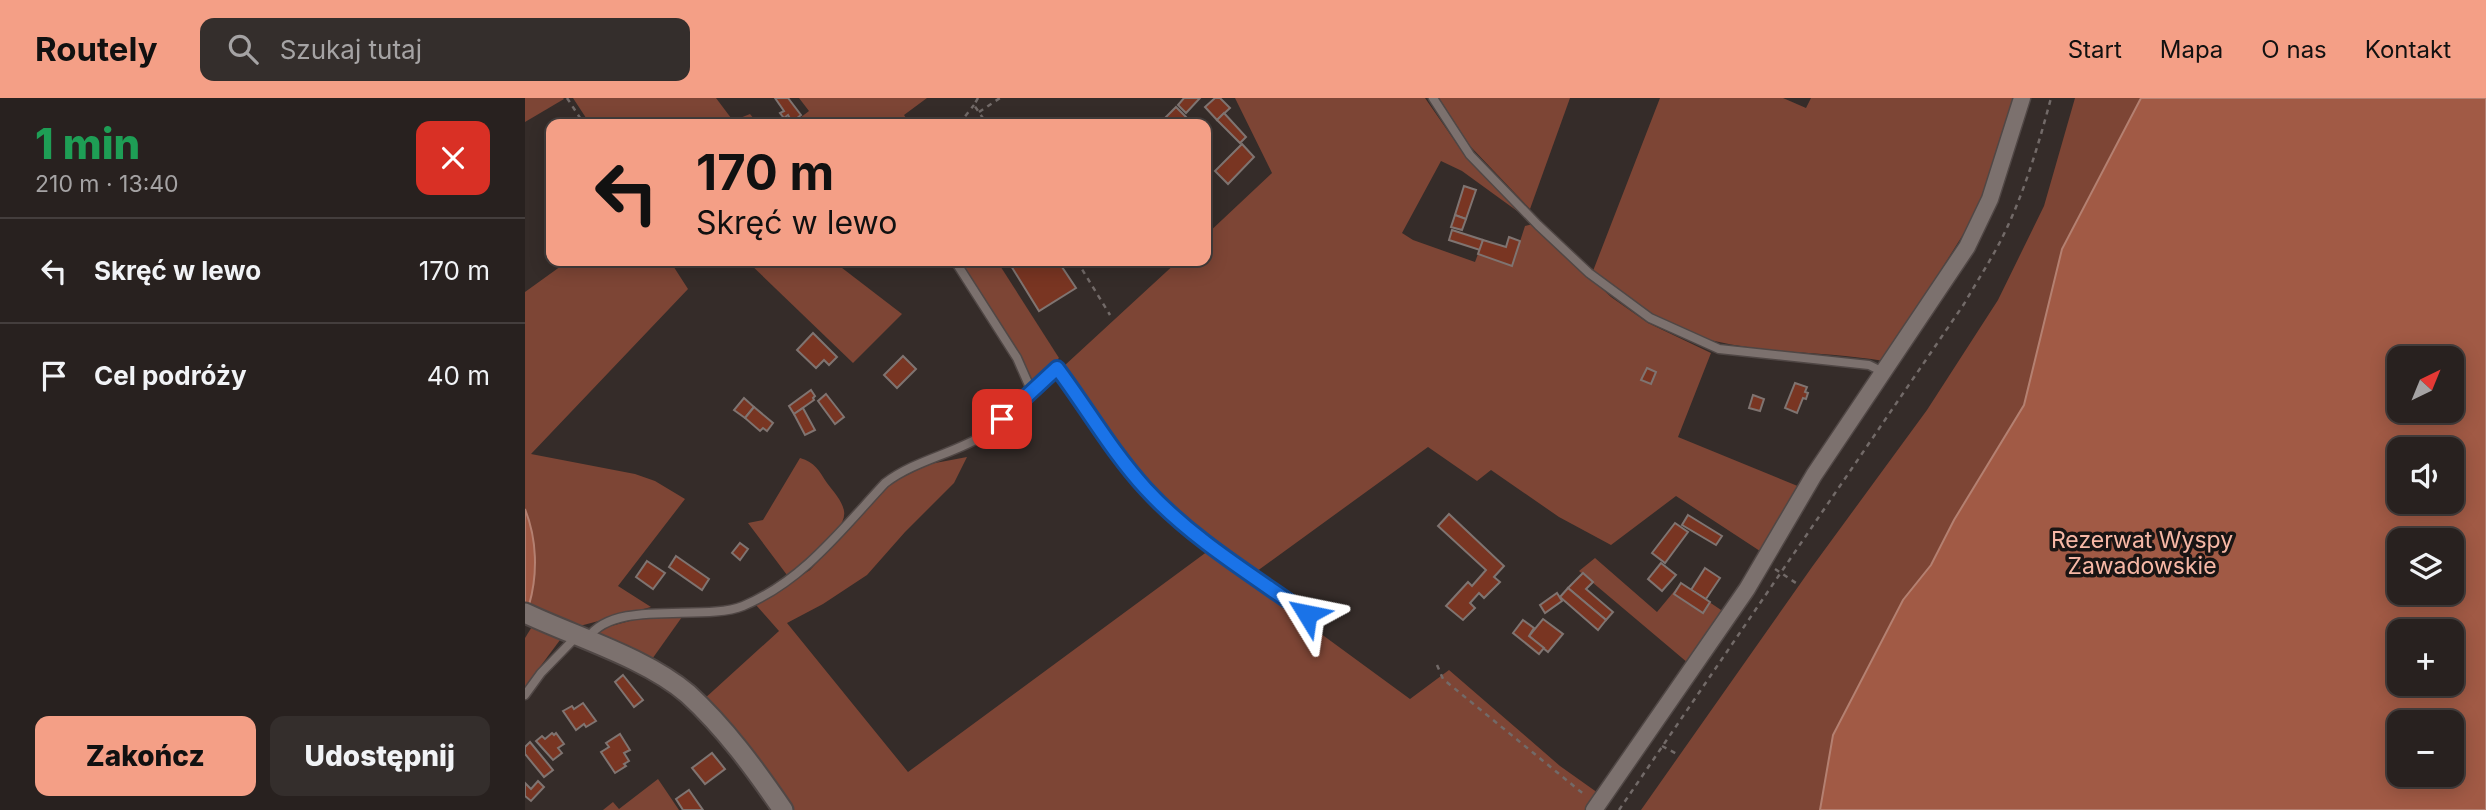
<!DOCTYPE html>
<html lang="pl">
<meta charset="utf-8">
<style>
:root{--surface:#28211f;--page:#342e2c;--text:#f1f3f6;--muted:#a5a3a4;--line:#443e3d;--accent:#f49f86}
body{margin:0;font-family:Inter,sans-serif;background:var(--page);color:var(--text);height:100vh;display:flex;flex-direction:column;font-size:26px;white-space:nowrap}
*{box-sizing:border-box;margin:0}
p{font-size:23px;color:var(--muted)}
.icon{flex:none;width:38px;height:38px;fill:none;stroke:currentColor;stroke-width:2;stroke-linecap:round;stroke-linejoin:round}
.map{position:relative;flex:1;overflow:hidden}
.drawer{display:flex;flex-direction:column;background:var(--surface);width:525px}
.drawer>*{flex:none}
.hud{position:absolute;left:21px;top:21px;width:665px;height:147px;border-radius:14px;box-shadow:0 4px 18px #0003,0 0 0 2px var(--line);background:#f49f86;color:#111;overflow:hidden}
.needle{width:46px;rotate:43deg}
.controls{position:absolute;left:1862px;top:248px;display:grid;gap:14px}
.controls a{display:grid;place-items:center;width:77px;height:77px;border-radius:14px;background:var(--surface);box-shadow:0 4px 18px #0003,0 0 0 2px var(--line);font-size:35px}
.pin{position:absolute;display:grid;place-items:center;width:60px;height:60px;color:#fff;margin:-30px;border-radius:14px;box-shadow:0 4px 10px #0006}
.me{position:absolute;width:77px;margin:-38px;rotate:305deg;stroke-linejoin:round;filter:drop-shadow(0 0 5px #0008)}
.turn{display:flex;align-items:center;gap:24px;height:147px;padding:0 35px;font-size:32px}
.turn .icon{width:91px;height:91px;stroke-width:2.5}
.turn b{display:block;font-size:49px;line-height:60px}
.round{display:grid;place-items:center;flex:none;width:74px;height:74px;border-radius:14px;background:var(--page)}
.head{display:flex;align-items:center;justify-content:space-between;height:119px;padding:0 35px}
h1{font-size:42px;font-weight:800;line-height:52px;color:#1e9e55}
.action{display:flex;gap:14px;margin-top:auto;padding:14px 35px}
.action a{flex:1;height:80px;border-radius:14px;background:var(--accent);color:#111;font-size:28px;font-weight:800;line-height:80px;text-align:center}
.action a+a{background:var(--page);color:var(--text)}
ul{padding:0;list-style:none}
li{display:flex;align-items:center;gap:21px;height:105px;padding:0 35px;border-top:2px solid var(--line)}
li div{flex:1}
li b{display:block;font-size:26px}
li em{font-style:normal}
header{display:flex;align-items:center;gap:42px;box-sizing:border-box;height:98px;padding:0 35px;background:var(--accent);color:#111}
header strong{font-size:33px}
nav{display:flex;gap:38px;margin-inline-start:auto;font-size:24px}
.search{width:490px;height:63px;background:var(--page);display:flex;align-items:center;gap:18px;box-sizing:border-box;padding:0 24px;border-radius:14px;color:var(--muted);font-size:26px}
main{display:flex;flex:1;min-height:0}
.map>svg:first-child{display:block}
.green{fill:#7d4535;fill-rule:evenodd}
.water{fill:#a15a45;stroke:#b48071;stroke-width:2;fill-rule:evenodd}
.building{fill:#793522;stroke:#7f7471;stroke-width:2}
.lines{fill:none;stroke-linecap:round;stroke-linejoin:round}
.service-casing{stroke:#504745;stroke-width:11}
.minor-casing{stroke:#504745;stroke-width:19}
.tertiary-casing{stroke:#504745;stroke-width:23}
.path{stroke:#726a68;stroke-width:2.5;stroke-dasharray:5 5;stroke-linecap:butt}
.service{stroke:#7c716e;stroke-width:8}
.minor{stroke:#7c716e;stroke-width:16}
.tertiary{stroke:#7c716e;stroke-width:19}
.route-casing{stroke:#114b97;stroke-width:18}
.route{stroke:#1a73e8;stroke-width:12}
.labels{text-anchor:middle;stroke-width:7;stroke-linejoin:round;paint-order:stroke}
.park-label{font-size:23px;fill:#f7b8a6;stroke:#1a1514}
</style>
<header>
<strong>Routely</strong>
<div class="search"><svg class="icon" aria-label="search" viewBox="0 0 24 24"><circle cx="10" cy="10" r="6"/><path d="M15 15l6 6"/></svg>Szukaj tutaj</div>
<nav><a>Start</a><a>Mapa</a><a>O nas</a><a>Kontakt</a></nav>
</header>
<main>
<section class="drawer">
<div class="head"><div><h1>1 min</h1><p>210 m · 13:40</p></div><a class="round" style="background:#d93025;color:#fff"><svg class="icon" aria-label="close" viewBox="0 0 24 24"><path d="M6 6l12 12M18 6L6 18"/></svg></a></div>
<ul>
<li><svg class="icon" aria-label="left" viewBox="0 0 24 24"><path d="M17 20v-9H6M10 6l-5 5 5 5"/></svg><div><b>Skręć w lewo</b></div><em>170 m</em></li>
<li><svg class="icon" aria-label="arrive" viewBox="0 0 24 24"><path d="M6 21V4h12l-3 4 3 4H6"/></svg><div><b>Cel podróży</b></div><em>40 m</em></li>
</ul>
<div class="action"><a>Zakończ</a><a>Udostępnij</a></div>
</section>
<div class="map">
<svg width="1961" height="712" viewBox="0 0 1961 712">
<rect width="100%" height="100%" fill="#352c29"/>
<g class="green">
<polygon points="0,0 38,0 39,1 0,24"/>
<polygon points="48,0 191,0 206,20 215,20 225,16 233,26 65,26"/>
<polygon points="274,0 402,0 379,17 385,26 267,26 284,13"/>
<path d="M710,0H900L936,52L999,118L937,73L916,63L877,135L888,142L950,164L953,156L987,168L1000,128L1008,126L1086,199L1123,225L1186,255L1153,339L1275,389L1238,455L1151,398L1086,447L1034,419L966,372L952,383L903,349L728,476C699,453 667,432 642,405C603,363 572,314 539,268L653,163H681V137L747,75Z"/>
<polygon points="914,0 1045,0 1005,111 945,48"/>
<path d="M1135,0H1258L1281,10L1286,0H1490L1454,111L1359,263C1301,253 1235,256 1178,240C1136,228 1101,198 1068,173Z"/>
<path d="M1550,0H1961V712H1116L1287,469L1402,312L1473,202L1519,108ZM1874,261H1927V313H1874ZM1874,352H1927V404H1874ZM1874,443H1927V495H1874ZM1874,534H1927V586H1874ZM1874,625H1927V677H1874Z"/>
<path d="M43,163H145L163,191L6,356L110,376L130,383L160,401L93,488L126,509L51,529L4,507C12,481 10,436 0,411V194Z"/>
<polygon points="222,163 308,163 377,216 328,265"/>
<polygon points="436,163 472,163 534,260 508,285"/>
<polygon points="442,359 429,385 380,434 342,477 298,506 262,525 383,674 683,453 885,601 924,572 1035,668 1073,695 1061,712 265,712 178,602 254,533 231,507 285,472 366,385 405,366"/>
<path d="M275,360C290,364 294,373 302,385C308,393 318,404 319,413C323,433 277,466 262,477L223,425L238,422Z"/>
<polygon points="1070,460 1132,514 1156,485 1199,514 1163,565 1054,473"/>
<polygon points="157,519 125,564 75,540 75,531 112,521"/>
<polygon points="8,527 31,537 35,542 0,589 0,540"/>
<polygon points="133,681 154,712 78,712 88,704 94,711"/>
</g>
<g class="water">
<path d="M1616,0H1961V712H1295L1308,637L1378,502L1406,467L1429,422L1499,307L1537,151ZM1874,261H1927V313H1874ZM1874,352H1927V404H1874ZM1874,443H1927V495H1874ZM1874,534H1927V586H1874ZM1874,625H1927V677H1874Z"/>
<path d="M0,411C12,441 13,476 4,507L0,506Z"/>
</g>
<g class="building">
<polygon points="250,0 263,0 276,17 267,24 263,17 259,20 255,15 259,13"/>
<polygon points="659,0 675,0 661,15 653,7"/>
<polygon points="690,0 695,0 705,10 692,22 680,9"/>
<polygon points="651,9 666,24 664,26 638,26 636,24"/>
<polygon points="699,15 721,39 715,45 692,22"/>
<polygon points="717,46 729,59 703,86 690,73"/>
<polygon points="939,88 951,92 941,121 930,117"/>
<polygon points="930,117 941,121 937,132 926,129"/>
<polygon points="927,132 958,142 955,152 924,142"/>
<polygon points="984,139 995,143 987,168 953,156 958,142 981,149"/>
<polygon points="483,163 533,163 551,190 514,213"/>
<polygon points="288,235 312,259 304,267 299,262 291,270 272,252"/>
<polygon points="378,258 391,271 372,290 359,277"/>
<polygon points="1122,270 1131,274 1126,286 1116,282"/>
<polygon points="1270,285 1282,289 1280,294 1283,295 1281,301 1278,300 1272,315 1260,310"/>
<polygon points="286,292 290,298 288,300 289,302 269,316 264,308"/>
<polygon points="301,296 319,319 310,326 293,303"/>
<polygon points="1228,297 1239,301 1235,313 1224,310"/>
<polygon points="219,300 229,309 220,320 209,312"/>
<polygon points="229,309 248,325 242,333 238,330 235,333 220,320"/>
<polygon points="278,310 290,332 280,337 269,316"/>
<polygon points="924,416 979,468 969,479 975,484 959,500 954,495 945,505 950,510 938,522 921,508 943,484 947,488 961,472 913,428"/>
<polygon points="1163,417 1197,438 1191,447 1157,427"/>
<polygon points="1150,425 1163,434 1140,465 1127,455"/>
<polygon points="215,445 223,451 215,462 207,455"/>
<polygon points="151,458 184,481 177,492 144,469"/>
<polygon points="122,463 140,475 128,491 111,479"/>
<polygon points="1136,465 1151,477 1137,493 1123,481"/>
<polygon points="1180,470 1195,480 1181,501 1166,492"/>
<polygon points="1058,475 1068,484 1061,491 1088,514 1081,522 1043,490"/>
<polygon points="1156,485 1185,504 1178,515 1149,496"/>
<polygon points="1043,490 1081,522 1073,532 1035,499"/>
<polygon points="1032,495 1037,503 1020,515 1015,507"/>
<polygon points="1018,521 1038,536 1023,554 1004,538"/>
<polygon points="998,522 1009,530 1004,538 1019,550 1014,556 988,535"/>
<polygon points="98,577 118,602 109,609 90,584"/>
<polygon points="58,605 71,623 61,629 59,626 51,632 38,613 47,608 49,611"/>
<polygon points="27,635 29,637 31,635 39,646 33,650 37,655 28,662 11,643 17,638 20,641"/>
<polygon points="95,636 105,652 99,655 104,663 99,666 101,668 90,675 76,654 84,649 81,645"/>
<polygon points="5,644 28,672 19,679 0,656 0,649"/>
<polygon points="187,655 200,671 180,686 167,670"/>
<polygon points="13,683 19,689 6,703 0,698 0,685 6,691"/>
<polygon points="164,692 178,712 158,712 151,701"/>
</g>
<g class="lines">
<g class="service-casing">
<g id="service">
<polyline points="908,0 945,57 1013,127 1064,175 1125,220 1194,251 1344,267 1358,274"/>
<polyline points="430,163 492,260 507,294"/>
<path d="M63,540C89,500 179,524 218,508C278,483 317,431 360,385C390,362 429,356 461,336C482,322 513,289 532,270C562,310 587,354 621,391C667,441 727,477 782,516"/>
<polyline points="0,597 16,575 52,538"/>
</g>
</g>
<g class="minor-casing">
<polyline id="minor" points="1069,712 1222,491 1289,377 1442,149 1465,101 1497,0"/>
</g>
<g class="tertiary-casing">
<path id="tertiary" d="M0,515C51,539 121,560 163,596C200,630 230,671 258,712"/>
</g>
<g class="path">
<polyline points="42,0 59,26"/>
<polyline points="453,0 449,7 462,26"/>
<polyline points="454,14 475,0"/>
<polyline points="434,26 449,7"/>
<polyline points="552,163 585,217"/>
<polyline points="1250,471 1271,485"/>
<polyline points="912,567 918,581 1061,698"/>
<polyline points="1137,648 1152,656"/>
<path d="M1094,712L1439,206C1451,185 1464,165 1475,144C1498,99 1513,49 1526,0"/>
</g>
<use href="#service" class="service"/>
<use href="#minor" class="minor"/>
<use href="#tertiary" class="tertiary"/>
</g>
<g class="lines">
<g class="route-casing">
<path id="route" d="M477,321L532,270C562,310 587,354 621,391C667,441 727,477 782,516"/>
</g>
<use href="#route" class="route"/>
</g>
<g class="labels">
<g class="park-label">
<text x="1617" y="450">Rezerwat Wyspy<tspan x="1617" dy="26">Zawadowskie</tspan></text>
</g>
</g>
</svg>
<div class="controls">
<a><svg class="needle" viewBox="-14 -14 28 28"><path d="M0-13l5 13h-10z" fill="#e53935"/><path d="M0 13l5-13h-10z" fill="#a5a3a4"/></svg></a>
<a><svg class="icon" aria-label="sound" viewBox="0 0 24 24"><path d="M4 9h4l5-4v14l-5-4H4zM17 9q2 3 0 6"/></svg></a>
<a><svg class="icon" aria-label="layers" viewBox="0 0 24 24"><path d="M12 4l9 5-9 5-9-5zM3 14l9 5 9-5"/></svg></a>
<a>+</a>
<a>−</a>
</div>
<div class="pin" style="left:477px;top:321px;background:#d93025"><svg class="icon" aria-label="arrive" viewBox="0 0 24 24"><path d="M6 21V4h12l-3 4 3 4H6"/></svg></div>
<svg class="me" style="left:782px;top:516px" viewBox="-20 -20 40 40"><path d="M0-17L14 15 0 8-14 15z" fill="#1a73e8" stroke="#fff" stroke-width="4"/></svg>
<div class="hud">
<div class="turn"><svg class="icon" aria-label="left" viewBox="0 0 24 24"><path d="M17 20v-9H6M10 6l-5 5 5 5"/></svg><div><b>170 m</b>Skręć w lewo</div></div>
</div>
</div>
</main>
